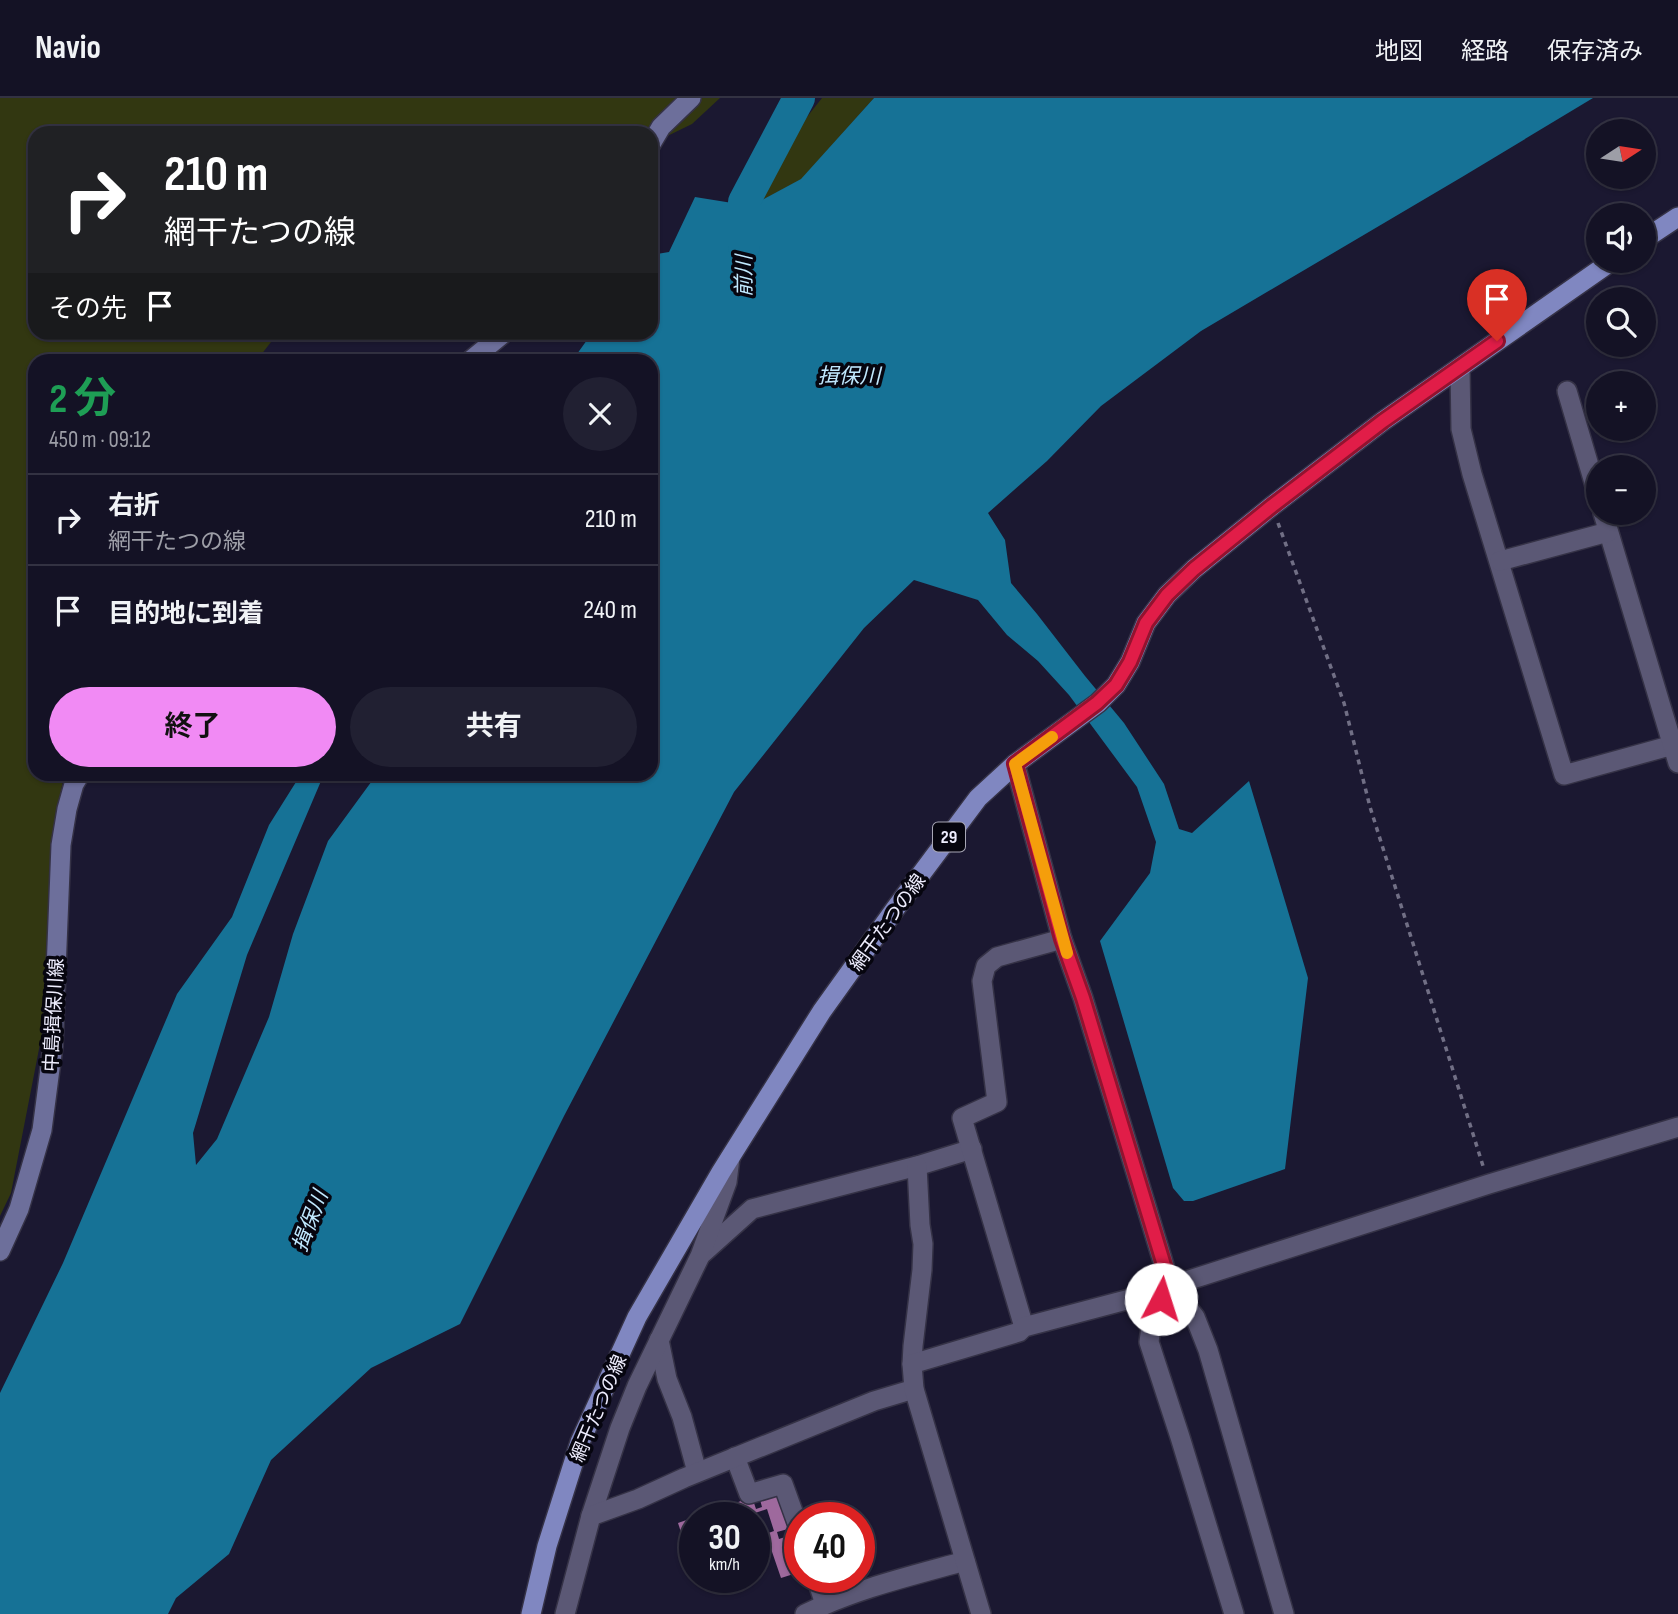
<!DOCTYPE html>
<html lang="ja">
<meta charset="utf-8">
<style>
:root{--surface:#141225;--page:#212032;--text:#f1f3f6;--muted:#9d9ea7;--line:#333242;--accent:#f18af4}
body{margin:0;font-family:"Sofia Sans Condensed","Noto Sans JP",sans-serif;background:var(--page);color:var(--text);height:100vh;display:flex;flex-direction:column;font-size:26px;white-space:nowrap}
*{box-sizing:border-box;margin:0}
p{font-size:23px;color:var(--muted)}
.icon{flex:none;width:38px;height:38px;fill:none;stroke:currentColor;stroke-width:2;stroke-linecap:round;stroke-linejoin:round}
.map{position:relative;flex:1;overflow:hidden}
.side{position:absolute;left:28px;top:256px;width:630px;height:427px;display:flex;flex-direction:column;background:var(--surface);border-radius:21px;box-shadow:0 2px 5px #0004,0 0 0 2px var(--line)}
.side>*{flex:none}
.guide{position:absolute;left:28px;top:28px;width:630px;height:214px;border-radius:21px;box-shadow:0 2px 5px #0004,0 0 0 2px var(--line);background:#202124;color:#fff;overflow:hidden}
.needle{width:46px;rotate:78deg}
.controls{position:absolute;left:1586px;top:21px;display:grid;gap:14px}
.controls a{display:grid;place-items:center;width:70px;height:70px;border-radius:50%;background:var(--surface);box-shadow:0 2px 5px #0004,0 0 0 2px var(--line);font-size:35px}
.speed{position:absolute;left:679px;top:1404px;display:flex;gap:14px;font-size:35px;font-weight:700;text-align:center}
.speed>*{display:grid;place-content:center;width:91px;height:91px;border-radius:50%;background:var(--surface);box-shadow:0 2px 5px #0004,0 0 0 2px var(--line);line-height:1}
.speed small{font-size:18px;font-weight:400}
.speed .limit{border:10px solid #d22;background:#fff;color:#111}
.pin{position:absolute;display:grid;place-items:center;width:60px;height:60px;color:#fff;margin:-72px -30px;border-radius:50% 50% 50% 0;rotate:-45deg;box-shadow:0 0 7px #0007}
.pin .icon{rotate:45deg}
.me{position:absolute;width:77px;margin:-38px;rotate:5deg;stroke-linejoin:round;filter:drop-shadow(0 0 5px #0008)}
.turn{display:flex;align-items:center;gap:24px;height:147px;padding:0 21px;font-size:32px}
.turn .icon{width:91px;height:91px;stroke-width:2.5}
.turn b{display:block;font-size:49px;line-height:60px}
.then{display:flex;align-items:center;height:66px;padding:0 21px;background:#0003;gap:14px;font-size:26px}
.round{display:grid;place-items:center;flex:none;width:74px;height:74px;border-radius:37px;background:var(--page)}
.headline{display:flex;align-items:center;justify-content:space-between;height:119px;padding:0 21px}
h1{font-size:42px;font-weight:700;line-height:52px;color:#1e9e55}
.cta{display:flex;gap:14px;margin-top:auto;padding:14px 21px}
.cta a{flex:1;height:80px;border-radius:42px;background:var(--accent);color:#111;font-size:28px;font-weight:700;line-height:80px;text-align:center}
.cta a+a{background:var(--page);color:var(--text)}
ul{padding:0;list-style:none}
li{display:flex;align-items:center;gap:21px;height:91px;padding:0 21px;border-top:2px solid var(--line)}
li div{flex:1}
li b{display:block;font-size:26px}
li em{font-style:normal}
header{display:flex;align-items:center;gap:42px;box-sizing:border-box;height:98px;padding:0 35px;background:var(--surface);border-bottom:2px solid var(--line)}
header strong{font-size:33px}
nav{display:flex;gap:38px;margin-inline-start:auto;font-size:24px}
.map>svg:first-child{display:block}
.green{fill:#323711}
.water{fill:#167296}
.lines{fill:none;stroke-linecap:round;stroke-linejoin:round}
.river{stroke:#167296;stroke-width:32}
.building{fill:#9e699d}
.minor-casing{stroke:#353246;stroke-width:22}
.tertiary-casing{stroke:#353246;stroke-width:22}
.secondary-casing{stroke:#353246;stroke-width:22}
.primary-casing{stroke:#353246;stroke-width:22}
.path{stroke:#716f85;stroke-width:3.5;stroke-dasharray:5 5;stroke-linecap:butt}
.minor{stroke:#5b5875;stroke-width:19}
.tertiary{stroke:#5b5875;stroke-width:19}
.secondary{stroke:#6d6f9b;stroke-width:19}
.primary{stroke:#8087c1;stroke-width:19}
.route-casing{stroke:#92132f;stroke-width:18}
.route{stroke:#e11d48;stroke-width:12}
.slow{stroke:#f59e0b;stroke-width:12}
.labels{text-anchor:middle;stroke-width:7;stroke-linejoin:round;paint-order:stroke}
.shield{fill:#06050f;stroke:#a8a7b6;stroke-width:2}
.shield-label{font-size:18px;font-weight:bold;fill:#eeedfe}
.street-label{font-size:19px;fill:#eeedfe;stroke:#06050f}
.water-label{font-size:21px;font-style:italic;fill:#c1e9ff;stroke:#06050f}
</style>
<header>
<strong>Navio</strong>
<nav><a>地図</a><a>経路</a><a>保存済み</a></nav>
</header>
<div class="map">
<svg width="1678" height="1516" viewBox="0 0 1678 1516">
<rect width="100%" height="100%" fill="#1b1831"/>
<g class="green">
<polygon points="0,0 720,0 692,26 651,46 651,35 35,35 35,234 278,235 257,262 35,262 35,676 62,676 63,683 54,726 47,910 11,1095 0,1118"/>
<polygon points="822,0 874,0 802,81 751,108 737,97 750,74 799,29"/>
</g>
<polygon class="water" points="874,0 1593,0 1462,79 1201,233 1101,308 1047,363 988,415 1005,442 1011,485 1037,516 1085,578 1124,625 1164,686 1179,731 1192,735 1249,683 1308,880 1285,1071 1193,1103 1184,1103 1173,1090 1100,843 1150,775 1156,744 1137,689 1069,597 1038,563 1007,537 978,502 914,482 864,530 734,694 564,1018 460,1226 371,1270 271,1362 229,1456 176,1500 168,1516 0,1516 0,1295 63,1165 177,896 232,819 269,727 301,676 324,676 247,857 193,1035 196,1067 217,1041 269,919 293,836 328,743 377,676 651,676 651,262 587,262 577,256 592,235 651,234 651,157 669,154 695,99 751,108 801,81"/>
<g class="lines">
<polyline class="river" points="744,148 744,104 799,0"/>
</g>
<g class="building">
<polygon points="775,1393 780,1406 783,1405 786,1415 783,1415 788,1431 777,1434 779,1441 794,1436 800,1454 800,1474 781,1480 769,1445 764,1447 760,1438 774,1433 767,1411 743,1419 695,1419 727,1408 728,1411 732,1410 730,1407 752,1399 756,1411 762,1409 759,1398"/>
<polygon points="695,1419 695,1474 694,1474 678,1425"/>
</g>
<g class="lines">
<g class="minor-casing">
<g id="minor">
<polyline points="1460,270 1461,331 1472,376 1564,677 1673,647"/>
<polyline points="1567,293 1598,398"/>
<polyline points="1603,415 1678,665"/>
<polyline points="1500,463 1608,434"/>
<polyline points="1015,666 1062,841 1083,900 1170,1187"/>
<polyline points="703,1155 752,1111 917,1068 972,1051"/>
<polyline points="1024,1229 962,1020 997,1004 982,883 986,868 997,859 1062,841"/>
<polyline points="659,1242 667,1281 682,1319 697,1374"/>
<polyline points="912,1266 913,1248 922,1172 923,1146 920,1127 917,1068"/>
<polyline points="735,1359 749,1396 783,1386 800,1433"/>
<polyline points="591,1418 620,1330 637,1288 700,1158 727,1084 730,1060"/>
<polyline points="816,1479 825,1506"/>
<polyline points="565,1516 591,1418 638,1401 684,1380 874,1303 914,1291"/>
<path d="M805,1516C855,1491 911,1478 965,1463"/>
<polyline points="981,1516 914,1291 912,1266 1019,1234 1024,1229 1130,1201 1489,1086 1678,1029"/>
</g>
</g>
<g class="tertiary-casing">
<polyline id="tertiary" points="1234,1516 1180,1339 1149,1244 1153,1214 1170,1187 1195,1219 1208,1252 1284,1516"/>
</g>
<g class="secondary-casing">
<g id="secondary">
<polyline points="651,46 661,29 691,0"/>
<polyline points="471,262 505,234"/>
<polyline points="0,1153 19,1111 42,1032 53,948 61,747 67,711 74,686 80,676"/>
</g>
</g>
<g class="primary-casing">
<g id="primary">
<polyline points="1643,142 1678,119"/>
<polyline points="531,1516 547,1448 580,1344 637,1219 721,1074 822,913 895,811 978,700 1015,666 1098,605 1116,587 1130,564 1146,525 1167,497 1194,471 1272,408 1383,323 1612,163"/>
</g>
</g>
<polyline class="path" points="1278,425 1344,605 1370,709 1484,1071"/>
<use href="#minor" class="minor"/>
<use href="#tertiary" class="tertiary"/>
<use href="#secondary" class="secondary"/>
<use href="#primary" class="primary"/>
</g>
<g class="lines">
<g class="route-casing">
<polyline id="route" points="1161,1201 1170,1187 1083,900 1062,841 1015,666 1097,605 1116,587 1130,564 1146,525 1167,497 1194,471 1272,408 1383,323 1497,243"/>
</g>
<use href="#route" class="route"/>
<polyline class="slow" points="1052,639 1015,666 1067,855"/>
</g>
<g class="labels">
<rect class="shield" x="933" y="724.5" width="32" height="29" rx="5"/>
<g class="shield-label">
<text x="949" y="745">29</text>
</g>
<g class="street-label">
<text transform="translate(887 824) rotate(-54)" y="7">網干たつの線</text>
<text transform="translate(53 917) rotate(-87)" y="7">中島揖保川線</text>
<text transform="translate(598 1310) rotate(-67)" y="7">網干たつの線</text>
</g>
<g class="water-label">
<text transform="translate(744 178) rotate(-90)" y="7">前川</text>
<text x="849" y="285">揖保川</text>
<text transform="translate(310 1123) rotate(-69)" y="7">揖保川</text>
</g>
</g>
</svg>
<div class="controls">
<a><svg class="needle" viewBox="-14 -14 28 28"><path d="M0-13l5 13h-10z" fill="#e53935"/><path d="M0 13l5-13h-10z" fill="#9d9ea7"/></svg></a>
<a><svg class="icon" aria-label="sound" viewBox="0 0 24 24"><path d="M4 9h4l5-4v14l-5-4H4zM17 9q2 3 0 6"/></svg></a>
<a><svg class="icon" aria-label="search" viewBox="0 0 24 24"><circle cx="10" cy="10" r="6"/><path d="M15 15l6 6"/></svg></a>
<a>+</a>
<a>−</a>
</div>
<div class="speed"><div>30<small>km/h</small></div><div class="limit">40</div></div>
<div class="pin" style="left:1497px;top:243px;background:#d93025"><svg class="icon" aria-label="arrive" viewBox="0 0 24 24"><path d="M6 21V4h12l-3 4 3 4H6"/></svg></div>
<svg class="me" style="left:1161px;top:1201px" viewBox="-20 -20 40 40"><circle r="19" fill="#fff"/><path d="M0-13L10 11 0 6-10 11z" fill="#e11d48"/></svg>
<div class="guide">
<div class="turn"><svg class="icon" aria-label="right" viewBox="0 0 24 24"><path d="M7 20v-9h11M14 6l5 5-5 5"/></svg><div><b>210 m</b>網干たつの線</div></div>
<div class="then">その先<svg class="icon" aria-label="arrive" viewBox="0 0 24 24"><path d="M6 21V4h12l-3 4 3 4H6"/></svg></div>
</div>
<section class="side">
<div class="headline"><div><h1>2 分</h1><p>450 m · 09:12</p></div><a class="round"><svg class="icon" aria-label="close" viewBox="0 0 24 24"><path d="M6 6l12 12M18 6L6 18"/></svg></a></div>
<ul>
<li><svg class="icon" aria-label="right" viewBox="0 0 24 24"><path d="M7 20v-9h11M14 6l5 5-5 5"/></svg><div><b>右折</b><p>網干たつの線</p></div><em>210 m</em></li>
<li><svg class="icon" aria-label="arrive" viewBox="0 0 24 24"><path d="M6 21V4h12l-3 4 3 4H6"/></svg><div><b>目的地に到着</b></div><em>240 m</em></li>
</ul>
<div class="cta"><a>終了</a><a>共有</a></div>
</section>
</div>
